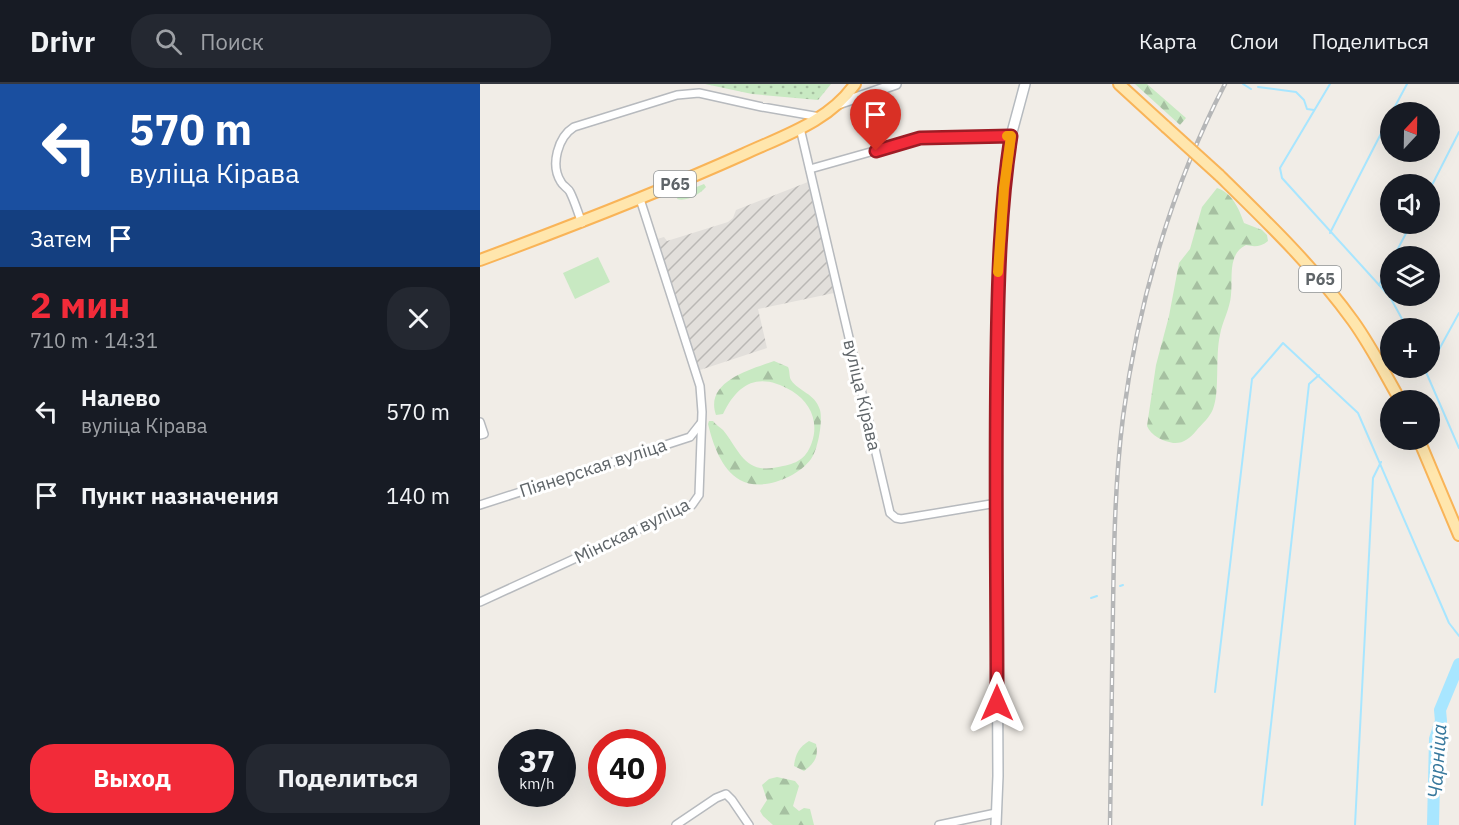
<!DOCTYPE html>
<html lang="ru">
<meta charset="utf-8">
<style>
:root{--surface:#171b24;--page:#242831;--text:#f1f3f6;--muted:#9ea1a6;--line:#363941;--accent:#f22b39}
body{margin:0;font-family:"IBM Plex Sans",sans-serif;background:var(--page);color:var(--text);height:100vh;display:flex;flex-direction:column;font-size:22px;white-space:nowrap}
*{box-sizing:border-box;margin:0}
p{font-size:20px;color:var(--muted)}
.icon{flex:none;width:33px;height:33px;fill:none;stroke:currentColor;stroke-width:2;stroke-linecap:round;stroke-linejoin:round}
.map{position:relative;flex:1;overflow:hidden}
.sheet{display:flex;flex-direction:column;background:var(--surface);width:480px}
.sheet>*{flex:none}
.banner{background:#1a4fa0;color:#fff;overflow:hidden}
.needle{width:39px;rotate:22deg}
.controls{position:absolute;left:900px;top:18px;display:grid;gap:12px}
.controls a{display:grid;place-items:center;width:60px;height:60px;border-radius:50%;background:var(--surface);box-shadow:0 6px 24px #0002;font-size:30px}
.speed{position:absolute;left:18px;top:645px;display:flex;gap:12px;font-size:30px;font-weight:700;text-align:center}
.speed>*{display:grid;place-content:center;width:78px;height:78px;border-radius:50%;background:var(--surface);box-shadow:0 6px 24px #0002;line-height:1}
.speed small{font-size:15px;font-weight:400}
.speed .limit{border:9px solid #d22;background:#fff;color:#111}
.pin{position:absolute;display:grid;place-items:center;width:51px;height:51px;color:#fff;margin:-62px -26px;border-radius:50% 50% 50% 0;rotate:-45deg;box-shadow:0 0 6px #0007}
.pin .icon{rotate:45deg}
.me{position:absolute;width:66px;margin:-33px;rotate:0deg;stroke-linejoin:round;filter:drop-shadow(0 0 4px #0008)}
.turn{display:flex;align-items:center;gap:21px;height:126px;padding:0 30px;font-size:27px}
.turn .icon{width:78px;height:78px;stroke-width:2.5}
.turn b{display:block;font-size:42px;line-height:51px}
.then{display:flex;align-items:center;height:57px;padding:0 30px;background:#0003;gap:12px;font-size:22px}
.round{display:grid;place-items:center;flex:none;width:63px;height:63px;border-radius:24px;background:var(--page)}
.head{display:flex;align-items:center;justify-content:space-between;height:102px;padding:0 30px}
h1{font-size:36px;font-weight:700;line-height:45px;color:var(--accent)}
.action{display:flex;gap:12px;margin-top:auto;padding:12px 30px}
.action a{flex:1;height:69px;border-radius:24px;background:var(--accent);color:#fff;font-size:24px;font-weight:700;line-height:69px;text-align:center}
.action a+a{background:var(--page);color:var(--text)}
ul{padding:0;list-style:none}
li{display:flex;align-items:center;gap:18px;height:84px;padding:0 30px}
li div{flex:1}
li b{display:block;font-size:22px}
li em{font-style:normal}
header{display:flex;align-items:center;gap:36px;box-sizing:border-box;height:84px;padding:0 30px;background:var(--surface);border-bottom:2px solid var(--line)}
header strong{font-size:28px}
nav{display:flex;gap:33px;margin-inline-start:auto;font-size:21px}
.search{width:420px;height:54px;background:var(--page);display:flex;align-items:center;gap:15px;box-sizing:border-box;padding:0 21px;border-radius:24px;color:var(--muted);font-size:22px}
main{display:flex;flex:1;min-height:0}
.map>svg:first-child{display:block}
.industrial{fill:url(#industrial-furrows)}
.grass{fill:url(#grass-dots)}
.forest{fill:url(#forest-firs)}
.garden{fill:#c8e9c2}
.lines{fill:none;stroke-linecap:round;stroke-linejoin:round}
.stream{stroke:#a8e6ff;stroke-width:2}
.river{stroke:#a8e6ff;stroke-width:12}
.street-casing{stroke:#b7babe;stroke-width:10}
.secondary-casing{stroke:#b5babf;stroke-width:12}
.primary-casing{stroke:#f9b458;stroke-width:14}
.street{stroke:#fff;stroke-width:7}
.secondary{stroke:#fff;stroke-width:9}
.primary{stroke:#ffe6ad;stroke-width:10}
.rail-casing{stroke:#b5b6b7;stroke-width:4.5}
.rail{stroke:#fff;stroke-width:2;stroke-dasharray:7;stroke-linecap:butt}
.primary-bridge-casing{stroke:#f9b458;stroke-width:14;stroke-linecap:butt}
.primary-bridge{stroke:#ffe6ad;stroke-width:10}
.route-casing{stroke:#9d1c25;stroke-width:15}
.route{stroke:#f22b39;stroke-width:10}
.slow{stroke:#f59e0b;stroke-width:10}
.labels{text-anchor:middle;stroke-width:6;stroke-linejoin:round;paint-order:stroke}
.shield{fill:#fff;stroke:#8e9295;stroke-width:1.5}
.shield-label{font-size:16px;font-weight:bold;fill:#5e6468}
.street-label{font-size:18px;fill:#5e6468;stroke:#fff}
.water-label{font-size:20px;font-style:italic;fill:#36779c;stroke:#fff}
</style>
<header>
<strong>Drivr</strong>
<div class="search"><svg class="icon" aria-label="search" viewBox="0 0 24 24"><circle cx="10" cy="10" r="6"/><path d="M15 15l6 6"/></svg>Поиск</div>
<nav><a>Карта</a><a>Слои</a><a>Поделиться</a></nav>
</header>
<main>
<section class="sheet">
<div class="banner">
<div class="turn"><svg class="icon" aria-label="left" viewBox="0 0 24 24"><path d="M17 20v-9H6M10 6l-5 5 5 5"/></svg><div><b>570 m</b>вуліца Кірава</div></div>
<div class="then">Затем<svg class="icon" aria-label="arrive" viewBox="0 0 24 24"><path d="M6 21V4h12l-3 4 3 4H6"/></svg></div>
</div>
<div class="head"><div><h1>2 мин</h1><p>710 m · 14:31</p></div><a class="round"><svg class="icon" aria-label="close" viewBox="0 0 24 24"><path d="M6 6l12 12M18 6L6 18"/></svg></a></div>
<ul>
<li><svg class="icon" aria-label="left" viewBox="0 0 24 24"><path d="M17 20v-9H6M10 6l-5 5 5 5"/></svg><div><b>Налево</b><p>вуліца Кірава</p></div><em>570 m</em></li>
<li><svg class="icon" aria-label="arrive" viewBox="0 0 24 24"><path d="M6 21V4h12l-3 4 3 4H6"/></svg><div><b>Пункт назначения</b></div><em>140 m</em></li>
</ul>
<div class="action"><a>Выход</a><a>Поделиться</a></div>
</section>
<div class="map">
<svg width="979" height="741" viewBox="0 0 979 741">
<defs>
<pattern id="industrial-furrows" width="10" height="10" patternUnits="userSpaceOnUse" patternTransform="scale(1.5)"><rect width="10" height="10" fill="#e2dfdb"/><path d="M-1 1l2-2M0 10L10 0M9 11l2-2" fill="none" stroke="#bab8b5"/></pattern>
<pattern id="grass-dots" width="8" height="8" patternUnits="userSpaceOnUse" patternTransform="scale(1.5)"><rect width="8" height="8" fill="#c8e9c2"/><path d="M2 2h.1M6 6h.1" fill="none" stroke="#a6c0a1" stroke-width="1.8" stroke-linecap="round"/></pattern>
<pattern id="forest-firs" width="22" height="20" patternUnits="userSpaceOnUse" patternTransform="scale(1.5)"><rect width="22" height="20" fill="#c8e9c2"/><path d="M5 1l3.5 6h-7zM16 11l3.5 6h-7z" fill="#a6c0a1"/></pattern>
</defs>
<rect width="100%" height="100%" fill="#f1ede7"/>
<polygon class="industrial" points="328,98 354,209 278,225 287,264 217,287 177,155 184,153 187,157 248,138 253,134 256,126"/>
<polygon class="grass" points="225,0 351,0 338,16 272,10"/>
<g class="forest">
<polygon points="655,0 667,0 706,34 700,41"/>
<path d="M224,100L226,103C220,110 207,118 197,115L199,110Z"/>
<path d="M737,104C752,109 759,124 764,139L782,146L787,151L788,157C781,163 774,163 766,161C747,170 753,194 751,211C750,225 742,238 740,251C735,272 740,308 733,325C730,333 722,340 716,347C710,354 703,360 693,359C683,357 671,352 667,342L676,281L689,232L699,179L710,165L722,123Z"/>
<path d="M294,277L308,283C310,287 309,293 311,296C319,308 335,309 340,326C343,337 338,366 331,375C317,394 281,408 260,396C241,385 233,360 228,340L229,337H233C236,341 240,343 243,346C262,370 265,392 303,382C319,379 327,373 332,358C339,337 330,318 312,307C280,288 259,297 243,330L236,331C224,297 272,285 294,277Z"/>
<path d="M329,657L336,660C339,674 334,679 324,687L314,682C315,671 319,663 329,657Z"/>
<polygon points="297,693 315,697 319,702 313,722 319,727 324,724 330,725 334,741 293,741 283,732 280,727 287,716 282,701 289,695"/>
</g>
<polygon class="garden" points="118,173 130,198 95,215 83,189"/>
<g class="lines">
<g class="stream">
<polyline points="763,0 771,5"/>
<polyline points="850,0 800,84 802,94 910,213 927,244"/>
<polyline points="778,3 816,8 824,16 827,25 834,26"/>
<polyline points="912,28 927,0"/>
<polyline points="950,105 979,48"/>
<polyline points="850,149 910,32"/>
<polyline points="914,172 931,140"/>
<polyline points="899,201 910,180"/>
<polyline points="950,282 979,229"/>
<polyline points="948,284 946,288 979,364"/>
<polyline points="640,502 643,501"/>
<polyline points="611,514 617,512"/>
<polyline points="735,608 772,295 803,259 878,329 969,539 979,552"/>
<polyline points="782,721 829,300 839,291"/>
<polyline points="875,741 893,394 901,378"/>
</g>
<polyline class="river" points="953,741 955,655 961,637 960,626 979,580"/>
<g class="street-casing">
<g id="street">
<polyline points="320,44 410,429 416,434 421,435 517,419"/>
<polyline points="330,85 440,54 531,52"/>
<path d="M102,139C98,129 95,118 90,108C88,104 83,102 81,98C70,81 78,53 94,43L197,11L219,9L282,23L340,33"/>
<polyline points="0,338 4,350 0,351"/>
<polyline points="0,421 210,353 221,339"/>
<polyline points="0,518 212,421 219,411 222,328 220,302 160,115"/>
<polyline points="196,741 236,714 246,710 252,716 269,741"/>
<polyline points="459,741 516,729"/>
</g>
</g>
<g class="secondary-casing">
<g id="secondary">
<polyline points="358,20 416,0"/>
<polyline points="516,741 518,692 516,323 519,178 525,94 531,52 545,0"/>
</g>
</g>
<g class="primary-casing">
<g id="primary">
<polyline points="639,0 686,43"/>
<path d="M739,91C787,138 834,183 873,237C891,262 905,290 920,316"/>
<path d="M0,176C89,143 177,109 264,70C303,52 350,37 375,0"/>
<polyline points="939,356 979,451"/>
</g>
</g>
<use href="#street" class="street"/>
<use href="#secondary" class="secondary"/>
<use href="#primary" class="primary"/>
<g class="rail-casing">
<path id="rail" d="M630,741C631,668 632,596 633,523C634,460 635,396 643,333C658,218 692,102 745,0"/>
</g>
<use href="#rail" class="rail"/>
<g class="primary-bridge-casing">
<polyline id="primary-bridge" points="686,43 739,91"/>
</g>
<use href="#primary-bridge" class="primary-bridge"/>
</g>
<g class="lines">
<g class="route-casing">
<path id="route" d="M396,67L440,54L531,52C520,124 518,196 517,269C515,386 517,503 517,619"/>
</g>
<use href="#route" class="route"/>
<polyline class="slow" points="518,188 524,104 531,52 527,52"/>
</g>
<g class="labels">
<g class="shield">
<rect x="174" y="87" width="42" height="26" rx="4.5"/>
<rect x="819" y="182" width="42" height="26" rx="4.5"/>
</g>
<g class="shield-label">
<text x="195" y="106">Р65</text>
<text x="840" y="201">Р65</text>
</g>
<g class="street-label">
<text transform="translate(382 311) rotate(77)" y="6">вуліца Кірава</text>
<text transform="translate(113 384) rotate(-18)" y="6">Піянерская вуліца</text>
<text transform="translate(152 447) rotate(-26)" y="6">Мінская вуліца</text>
</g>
<g class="water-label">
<text transform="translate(957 677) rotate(-86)" y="7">Чарніца</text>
</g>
</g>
</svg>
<div class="controls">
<a><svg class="needle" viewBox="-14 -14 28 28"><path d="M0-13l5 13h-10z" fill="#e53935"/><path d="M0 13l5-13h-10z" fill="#9ea1a6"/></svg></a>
<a><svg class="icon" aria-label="sound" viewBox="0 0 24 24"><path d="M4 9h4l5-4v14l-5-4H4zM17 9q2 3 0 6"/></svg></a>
<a><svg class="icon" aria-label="layers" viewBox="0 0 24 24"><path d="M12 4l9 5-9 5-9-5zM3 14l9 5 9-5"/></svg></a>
<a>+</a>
<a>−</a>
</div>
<div class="speed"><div>37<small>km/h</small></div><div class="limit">40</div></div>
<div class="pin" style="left:396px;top:67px;background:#d93025"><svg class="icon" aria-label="arrive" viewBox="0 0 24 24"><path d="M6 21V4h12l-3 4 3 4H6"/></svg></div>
<svg class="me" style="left:517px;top:619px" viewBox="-20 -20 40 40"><path d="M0-17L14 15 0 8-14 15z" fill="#f22b39" stroke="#fff" stroke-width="4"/></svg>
</div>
</main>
